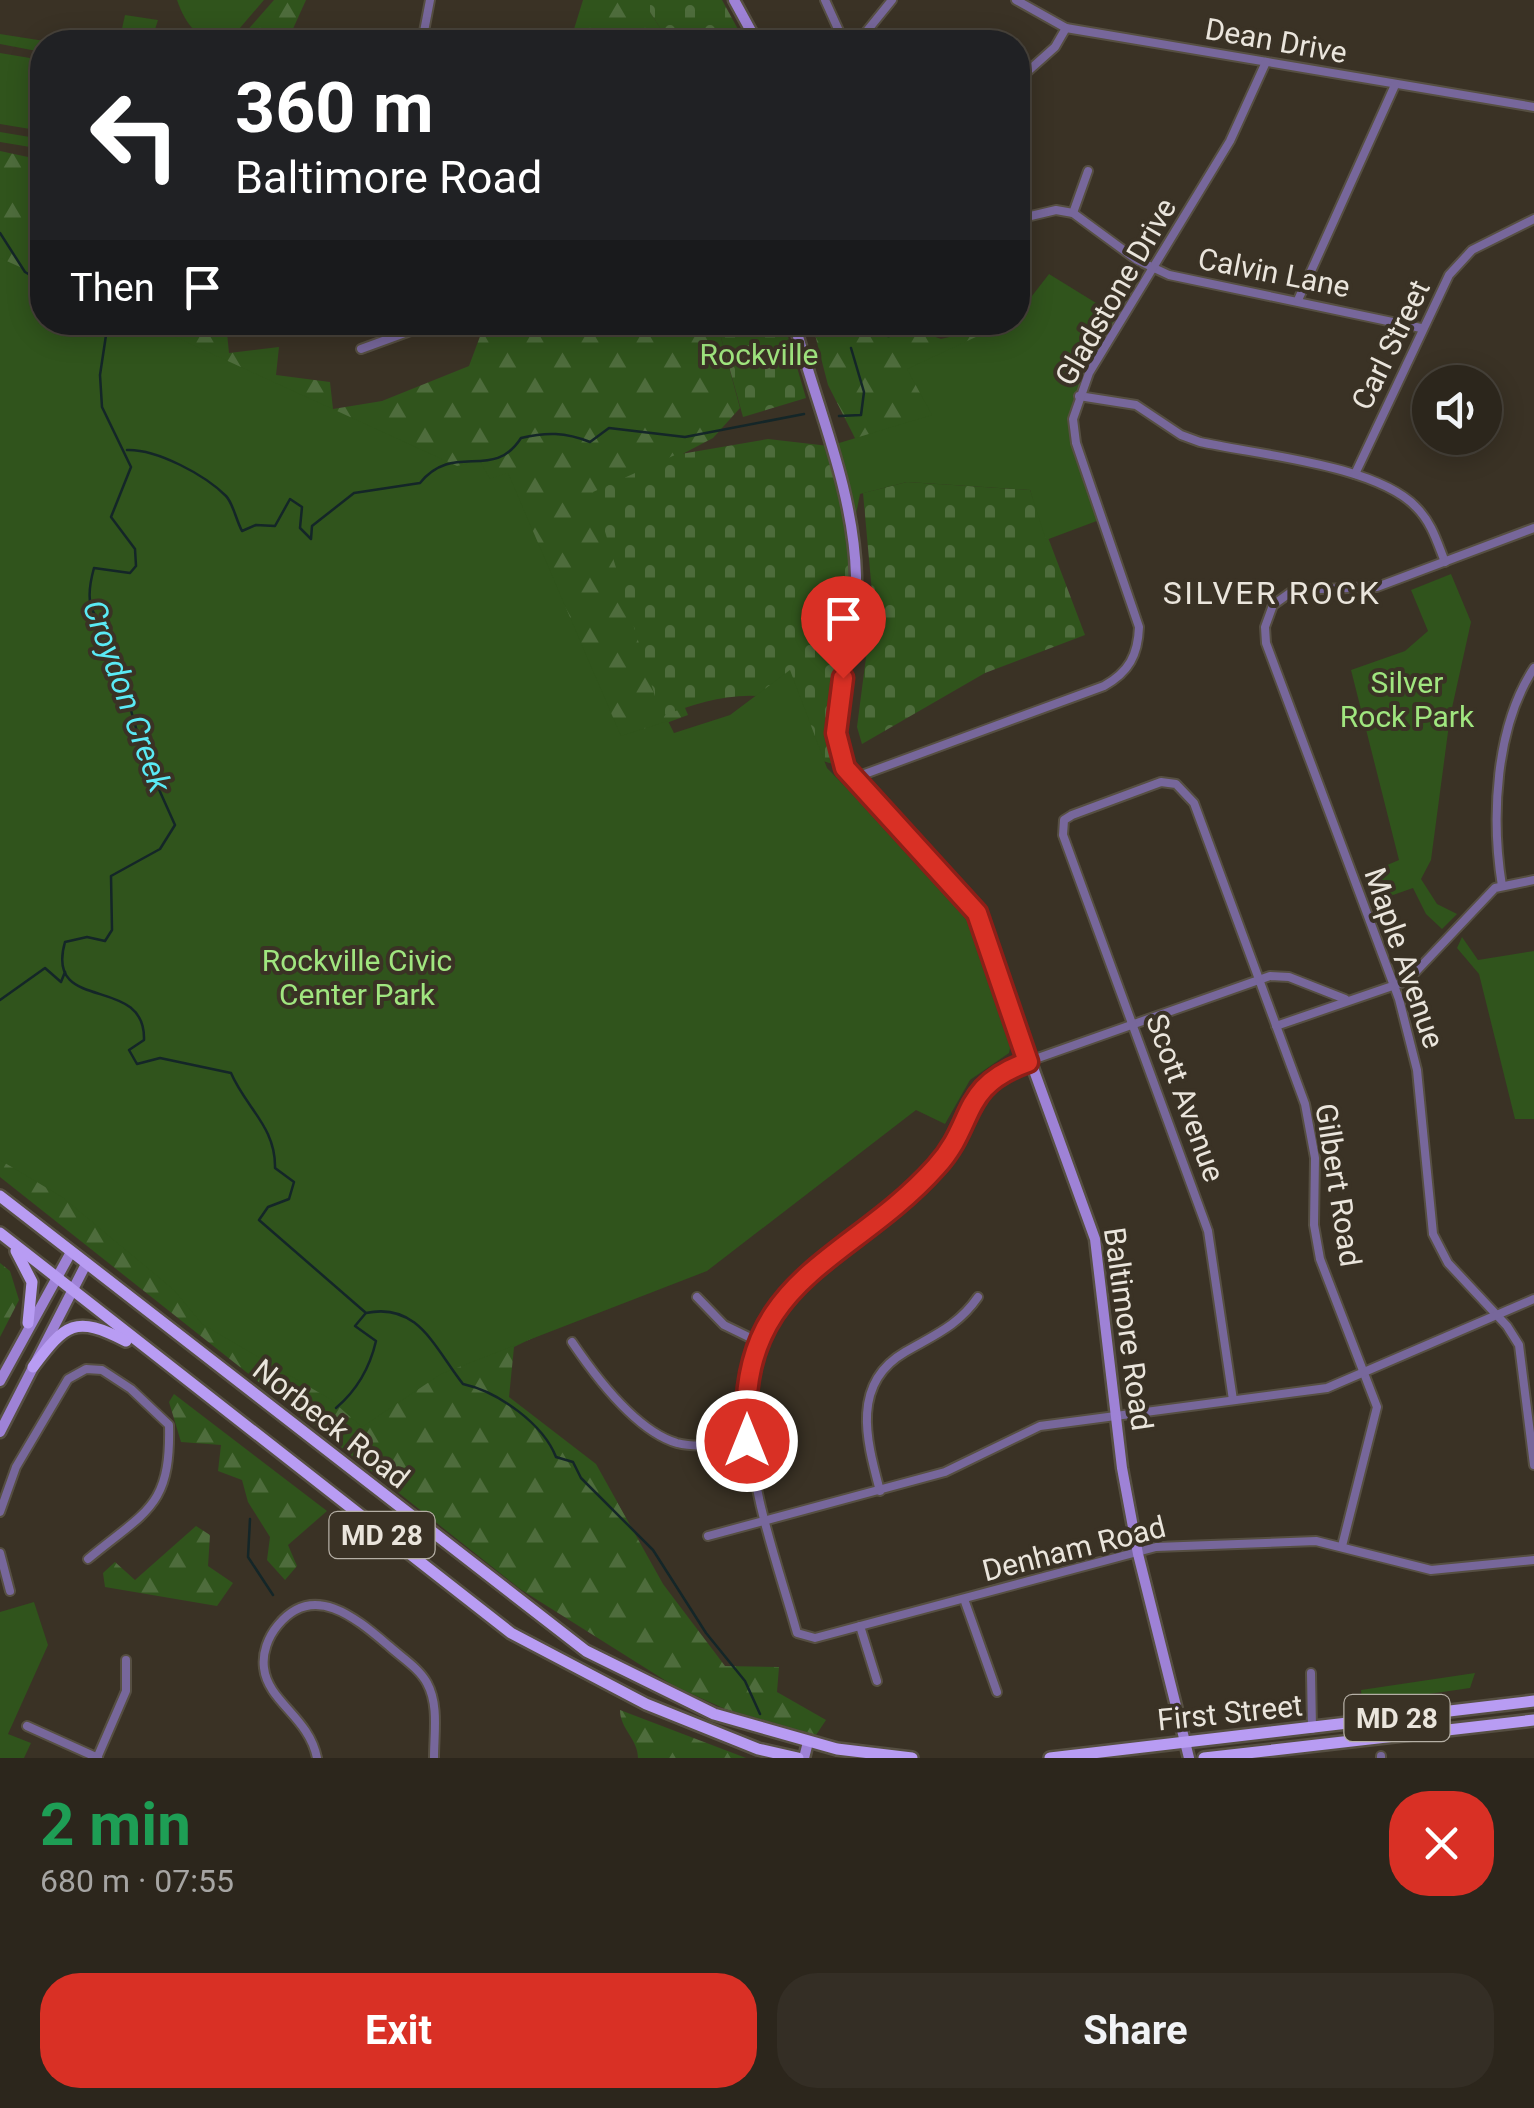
<!DOCTYPE html>
<meta charset="utf-8">
<style>
:root{--surface:#2c261c;--page:#342e25;--text:#f1f3f6;--muted:#a6a5a3;--line:#48433b;--accent:#d93025}
body{margin:0;font-family:Roboto,sans-serif;background:var(--page);color:var(--text);height:100vh;display:flex;flex-direction:column;font-size:38px;white-space:nowrap}
*{box-sizing:border-box;margin:0}
p{font-size:32px;color:var(--muted)}
.icon{flex:none;width:55px;height:55px;fill:none;stroke:currentColor;stroke-width:2;stroke-linecap:round;stroke-linejoin:round}
.map{position:relative;height:1758px;overflow:hidden}
.panel{display:flex;flex-direction:column;background:var(--surface);flex:1}
.panel>*{flex:none}
.guide{position:absolute;left:30px;top:30px;width:1000px;height:305px;border-radius:40px;box-shadow:0 5px 25px #0003,0 0 0 2px var(--line);background:#202124;color:#fff;overflow:hidden}
.tools{position:absolute;left:1412px;top:365px;display:grid;gap:20px}
.tools a{display:grid;place-items:center;width:90px;height:90px;border-radius:50%;background:var(--surface);box-shadow:0 5px 25px #0003,0 0 0 2px var(--line);font-size:50px}
.pin{position:absolute;display:grid;place-items:center;width:85px;height:85px;color:#fff;margin:-102px -42px;border-radius:50% 50% 50% 0;rotate:-45deg;box-shadow:0 0 10px #0007}
.pin .icon{rotate:45deg}
.me{position:absolute;width:110px;margin:-55px;rotate:0deg;stroke-linejoin:round;filter:drop-shadow(0 0 8px #0008)}
.turn{display:flex;align-items:center;gap:35px;height:210px;padding:0 40px;font-size:45px}
.turn .icon{width:130px;height:130px;stroke-width:2.5}
.turn b{display:block;font-size:70px;line-height:85px}
.then{display:flex;align-items:center;height:95px;padding:0 40px;background:#0003;gap:20px;font-size:38px}
.round{display:grid;place-items:center;flex:none;width:105px;height:105px;border-radius:40px;background:var(--page)}
.headline{display:flex;align-items:center;justify-content:space-between;height:170px;padding:0 40px}
h1{font-size:60px;font-weight:700;line-height:75px;color:#1e9e55}
.action{display:flex;gap:20px;margin-top:auto;padding:20px 40px}
.action a{flex:1;height:115px;border-radius:40px;background:var(--accent);color:#fff;font-size:40px;font-weight:700;line-height:115px;text-align:center}
.action a+a{background:var(--page);color:var(--text)}
.map>svg:first-child{display:block}
.forest{fill:url(#forest-firs)}
.cemetery{fill:url(#cemetery-stones)}
.park{fill:#30541c}
.lines{fill:none;stroke-linecap:round;stroke-linejoin:round}
.stream{stroke:#142628;stroke-width:2.5}
.street-casing{stroke:#564f42;stroke-width:12}
.secondary-casing{stroke:#564f42;stroke-width:15}
.primary-casing{stroke:#564f42;stroke-width:16}
.street{stroke:#77679b;stroke-width:8}
.secondary{stroke:#9e82d6;stroke-width:10}
.primary{stroke:#b89cf3;stroke-width:11}
.route-casing{stroke:#8d1f18;stroke-width:25}
.route{stroke:#d93025;stroke-width:18}
.labels{text-anchor:middle;stroke-width:8;stroke-linejoin:round;paint-order:stroke}
.shield{fill:#3a3225;stroke:#b5afa5;stroke-width:2.5}
.shield-label{font-size:28px;font-weight:bold;fill:#eae5dc}
.street-label{font-size:30px;fill:#eae5dc;stroke:#3a3225}
.park-label{font-size:30px;fill:#a0e67f;stroke:#3a3225}
.neighbourhood-label{font-size:32px;letter-spacing:2.5px;fill:#eae5dc;stroke:#3a3225}
.water-label{font-size:32px;font-style:italic;fill:#5aeaf5;stroke:#3a3225}
</style>
<div class="map">
<svg width="1534" height="1758" viewBox="0 0 1534 1758">
<defs>
<pattern id="forest-firs" width="22" height="20" patternUnits="userSpaceOnUse" patternTransform="scale(2.5)"><rect width="22" height="20" fill="#30541c"/><path d="M5 1l3.5 6h-7zM16 11l3.5 6h-7z" fill="#4e6c3c"/></pattern>
<pattern id="cemetery-stones" width="16" height="16" patternUnits="userSpaceOnUse" patternTransform="scale(2.5)"><rect width="16" height="16" fill="#30541c"/><path d="M2 7V4a2 2 0 0 1 4 0v3zM10 15v-3a2 2 0 0 1 4 0v3z" fill="#4e6c3c"/></pattern>
</defs>
<rect width="100%" height="100%" fill="#3a3225"/>
<g class="forest">
<polygon points="274,0 306,0 287,42 237,42"/>
<polygon points="583,0 650,0 650,12 669,42 570,42"/>
<polygon points="0,151 42,160 42,322 226,323 229,353 279,347 276,375 330,382 333,409 382,401 469,366 485,323 717,323 740,408 713,438 652,470 667,665 688,715 599,748 559,1325 514,1347 509,1397 596,1464 663,1584 725,1666 779,1667 777,1692 826,1720 816,1735 725,1709 674,1686 520,1589 0,1177"/>
<polygon points="812,323 896,323 941,339 1010,323 1025,386 860,448 828,385"/>
<polygon points="0,1263 10,1271 19,1300 0,1337"/>
<polygon points="174,1394 327,1511 288,1545 297,1566 285,1580 267,1560 270,1537 248,1502 242,1480 218,1471 221,1445 181,1442 169,1402"/>
<polygon points="196,1526 210,1535 208,1566 233,1583 217,1606 105,1587 103,1573 115,1562 135,1580"/>
<path d="M620,1710L746,1758H638C638,1739 620,1729 620,1710Z"/>
</g>
<g class="cemetery">
<polygon points="650,0 722,0 745,42 669,42 650,12"/>
<polygon points="717,323 784,323 806,398 743,417"/>
<path d="M768,439L829,446L844,491L856,574L838,707L845,768L820,760L770,697C729,692 699,703 661,716L593,492L675,455Z"/>
<polygon points="907,482 1030,490 1085,635 985,673 862,744 857,727 873,603 863,493"/>
</g>
<g class="park">
<path d="M177,0H264L228,42C199,42 186,26 177,0Z"/>
<polygon points="125,15 158,20 151,42 119,42"/>
<polygon points="0,34 51,42 42,42 42,52 0,44"/>
<polygon points="0,53 42,60 42,131 0,124"/>
<polygon points="0,132 42,139 42,149 0,142"/>
<polygon points="0,258 42,277 42,322 145,323 457,466 480,461 490,479 508,473 621,736 668,721 674,733 730,715 790,670 827,768 972,915 1013,1035 1009,1053 970,1080 945,1124 916,1110 707,1271 441,1374 362,1427 330,1399 202,1324 174,1290 62,1197 0,1160"/>
<polygon points="1049,274 1122,319 1089,373 1073,419 1102,519 1046,540 1030,490 907,482 860,494 852,534 829,446 932,415 907,369 1006,323 1018,322 1018,314"/>
<polygon points="1451,574 1471,622 1450,717 1431,860 1421,879 1437,904 1457,914 1442,929 1426,914 1413,888 1376,901 1366,874 1399,860 1351,670 1405,651 1428,631 1411,590"/>
<polygon points="1462,937 1478,960 1534,951 1534,1119 1515,1119 1479,974 1457,948"/>
<polygon points="34,1602 48,1645 8,1734 31,1743 24,1758 0,1758 0,1612"/>
<polygon points="1475,1673 1470,1688 1422,1695 1363,1713 1361,1690"/>
</g>
<g class="lines">
<g class="stream">
<polyline points="0,233 25,272 42,282"/>
<path d="M108,322L100,375L102,407L131,467L111,517L135,549L136,566L130,573L94,568C87,593 86,613 108,630L144,756L175,825L160,849L111,876L112,930L105,941L87,937L65,942C44,1015 146,973 144,1040L129,1050L137,1064L160,1058L231,1073C246,1108 276,1127 275,1168L294,1182L289,1199L268,1207L259,1220L366,1313C418,1302 434,1347 463,1384C499,1392 543,1424 556,1457L573,1462L581,1478L653,1550L706,1633L745,1681L760,1714"/>
<polyline points="850,332 889,336"/>
<polyline points="839,416 861,415 864,392 851,348"/>
<path d="M127,450C157,449 205,475 226,496C233,503 236,520 242,531L256,525L275,526L290,499L302,507L300,528L311,539L312,526L354,493L420,483C454,441 493,482 521,438C546,432 565,432 590,442L609,428L685,437L804,414"/>
<polyline points="0,1000 45,968 61,982 65,972"/>
<path d="M336,1408C356,1391 370,1367 376,1341L355,1326L365,1314"/>
<polyline points="250,1519 248,1557 273,1595"/>
</g>
<g class="street-casing">
<g id="street">
<polyline points="825,0 844,42"/>
<polyline points="1016,0 1066,28 1534,107"/>
<polyline points="422,42 430,0"/>
<polyline points="858,42 892,0"/>
<polyline points="1018,80 1055,47 1066,28"/>
<polyline points="1073,213 1088,171"/>
<polyline points="1018,219 1056,210 1073,213 1137,260 1169,275 1421,328"/>
<polyline points="1298,300 1395,85"/>
<polyline points="361,349 435,322"/>
<path d="M1079,396L1136,405L1181,435L1200,442C1259,455 1376,465 1416,507C1432,523 1437,542 1445,562"/>
<polyline points="1355,474 1449,275 1472,250 1534,219"/>
<polyline points="1534,528 1377,587 1294,590 1273,605 1265,627 1266,643 1399,999 1417,1070 1433,1234 1448,1263 1507,1326 1519,1345 1534,1465"/>
<path d="M851,779L1104,686C1129,672 1138,655 1139,627L1076,443L1073,419L1089,373L1230,141L1266,62"/>
<path d="M1502,886C1491,818 1495,727 1534,668"/>
<path d="M1345,999L1289,977L1270,976L1001,1071C965,1099 960,1145 928,1175C889,1211 841,1238 804,1275C702,1373 765,1518 797,1633L815,1638L1156,1547L1316,1541L1431,1570L1534,1560"/>
<polyline points="1276,1026 1407,981 1495,888 1534,880"/>
<polyline points="697,1297 724,1325 761,1343"/>
<path d="M572,1342C595,1376 636,1431 677,1443C700,1449 725,1443 747,1441"/>
<polyline points="1233,1400 1208,1231 1063,835 1064,820 1072,815 1161,782 1176,784 1194,803 1305,1104 1315,1158 1314,1225 1320,1259 1377,1407 1342,1546"/>
<path d="M880,1491C867,1442 850,1384 905,1352C934,1335 958,1326 978,1297"/>
<path d="M0,1512L16,1467L68,1379L86,1369L102,1370L131,1389L169,1425C171,1507 147,1510 88,1559"/>
<polyline points="708,1536 945,1472 1040,1426 1327,1388 1534,1299"/>
<polyline points="0,1553 10,1591"/>
<polyline points="964,1599 997,1692"/>
<polyline points="860,1626 877,1681"/>
<polyline points="1311,1673 1312,1729"/>
<polyline points="27,1726 98,1758"/>
<polyline points="1381,1756 1381,1758"/>
<polyline points="97,1758 126,1691 126,1660"/>
<path d="M317,1758C309,1717 268,1702 264,1668C262,1653 268,1637 278,1625C314,1581 357,1619 389,1646C401,1657 419,1668 427,1683C439,1705 434,1733 434,1758"/>
</g>
</g>
<g class="secondary-casing">
<g id="secondary">
<polyline points="734,0 757,42"/>
<path d="M794,322C816,405 854,490 856,576C857,641 816,719 851,779L977,913L1095,1239L1122,1468L1138,1554L1189,1758"/>
<polyline points="0,1381 70,1254"/>
<polyline points="0,1432 85,1266"/>
<polyline points="804,1758 808,1742"/>
</g>
</g>
<g class="primary-casing">
<g id="primary">
<polyline points="0,1196 586,1651 714,1714 837,1749 912,1758"/>
<polyline points="0,1233 511,1633 646,1704 758,1749 798,1758"/>
<polyline points="16,1251 32,1282 28,1323"/>
<path d="M33,1367C66,1323 75,1315 126,1341"/>
<polyline points="1050,1758 1534,1701"/>
<polyline points="1204,1758 1534,1720"/>
</g>
</g>
<use href="#street" class="street"/>
<use href="#secondary" class="secondary"/>
<use href="#primary" class="primary"/>
</g>
<g class="lines">
<g class="route-casing">
<path id="route" d="M747,1441C734,1277 849,1264 936,1167C977,1122 958,1087 1028,1062L977,913L845,768L836,733L843,678"/>
</g>
<use href="#route" class="route"/>
</g>
<g class="labels">
<g class="shield">
<rect x="329.5" y="1512" width="105" height="46" rx="8"/>
<rect x="1344.5" y="1695" width="105" height="46" rx="8"/>
</g>
<g class="shield-label">
<text x="382" y="1545">MD 28</text>
<text x="1397" y="1728">MD 28</text>
</g>
<g class="street-label">
<text transform="translate(1276 41) rotate(10)" y="10">Dean Drive</text>
<text transform="translate(1274 273) rotate(11)" y="10">Calvin Lane</text>
<text transform="translate(1116 292) rotate(-60)" y="10">Gladstone Drive</text>
<text transform="translate(1391 345) rotate(-64)" y="10">Carl Street</text>
<text transform="translate(1404 958) rotate(71)" y="10">Maple Avenue</text>
<text transform="translate(1185 1098) rotate(70)" y="10">Scott Avenue</text>
<text transform="translate(1338 1185) rotate(81)" y="10">Gilbert Road</text>
<text transform="translate(1128 1329) rotate(82)" y="10">Baltimore Road</text>
<text transform="translate(331 1424) rotate(38)" y="10">Norbeck Road</text>
<text transform="translate(1074 1549) rotate(-14)" y="10">Denham Road</text>
<text transform="translate(1230 1713) rotate(-6)" y="10">First Street</text>
</g>
<g class="park-label">
<text x="759" y="365">Rockville</text>
<text x="1407" y="693">Silver<tspan x="1407" dy="34">Rock Park</tspan></text>
<text x="357" y="971">Rockville Civic<tspan x="357" dy="34">Center Park</tspan></text>
</g>
<g class="neighbourhood-label">
<text x="1272" y="604">SILVER ROCK</text>
</g>
<g class="water-label">
<text transform="translate(127 696) rotate(70)" y="11">Croydon Creek</text>
</g>
</g>
</svg>
<div class="tools">
<a><svg class="icon" aria-label="sound" viewBox="0 0 24 24"><path d="M4 9h4l5-4v14l-5-4H4zM17 9q2 3 0 6"/></svg></a>
</div>
<div class="pin" style="left:843px;top:678px;background:#d93025"><svg class="icon" aria-label="arrive" viewBox="0 0 24 24"><path d="M6 21V4h12l-3 4 3 4H6"/></svg></div>
<svg class="me" style="left:747px;top:1441px" viewBox="-20 -20 40 40"><circle r="17" fill="#d93025" stroke="#fff" stroke-width="3"/><path d="M0-11L8 9 0 5-8 9z" fill="#fff"/></svg>
<div class="guide">
<div class="turn"><svg class="icon" aria-label="left" viewBox="0 0 24 24"><path d="M17 20v-9H6M10 6l-5 5 5 5"/></svg><div><b>360 m</b>Baltimore Road</div></div>
<div class="then">Then<svg class="icon" aria-label="arrive" viewBox="0 0 24 24"><path d="M6 21V4h12l-3 4 3 4H6"/></svg></div>
</div>
</div>
<section class="panel">
<div class="headline"><div><h1>2 min</h1><p>680 m · 07:55</p></div><a class="round" style="background:#d93025;color:#fff"><svg class="icon" aria-label="close" viewBox="0 0 24 24"><path d="M6 6l12 12M18 6L6 18"/></svg></a></div>
<div class="action"><a>Exit</a><a>Share</a></div>
</section>
